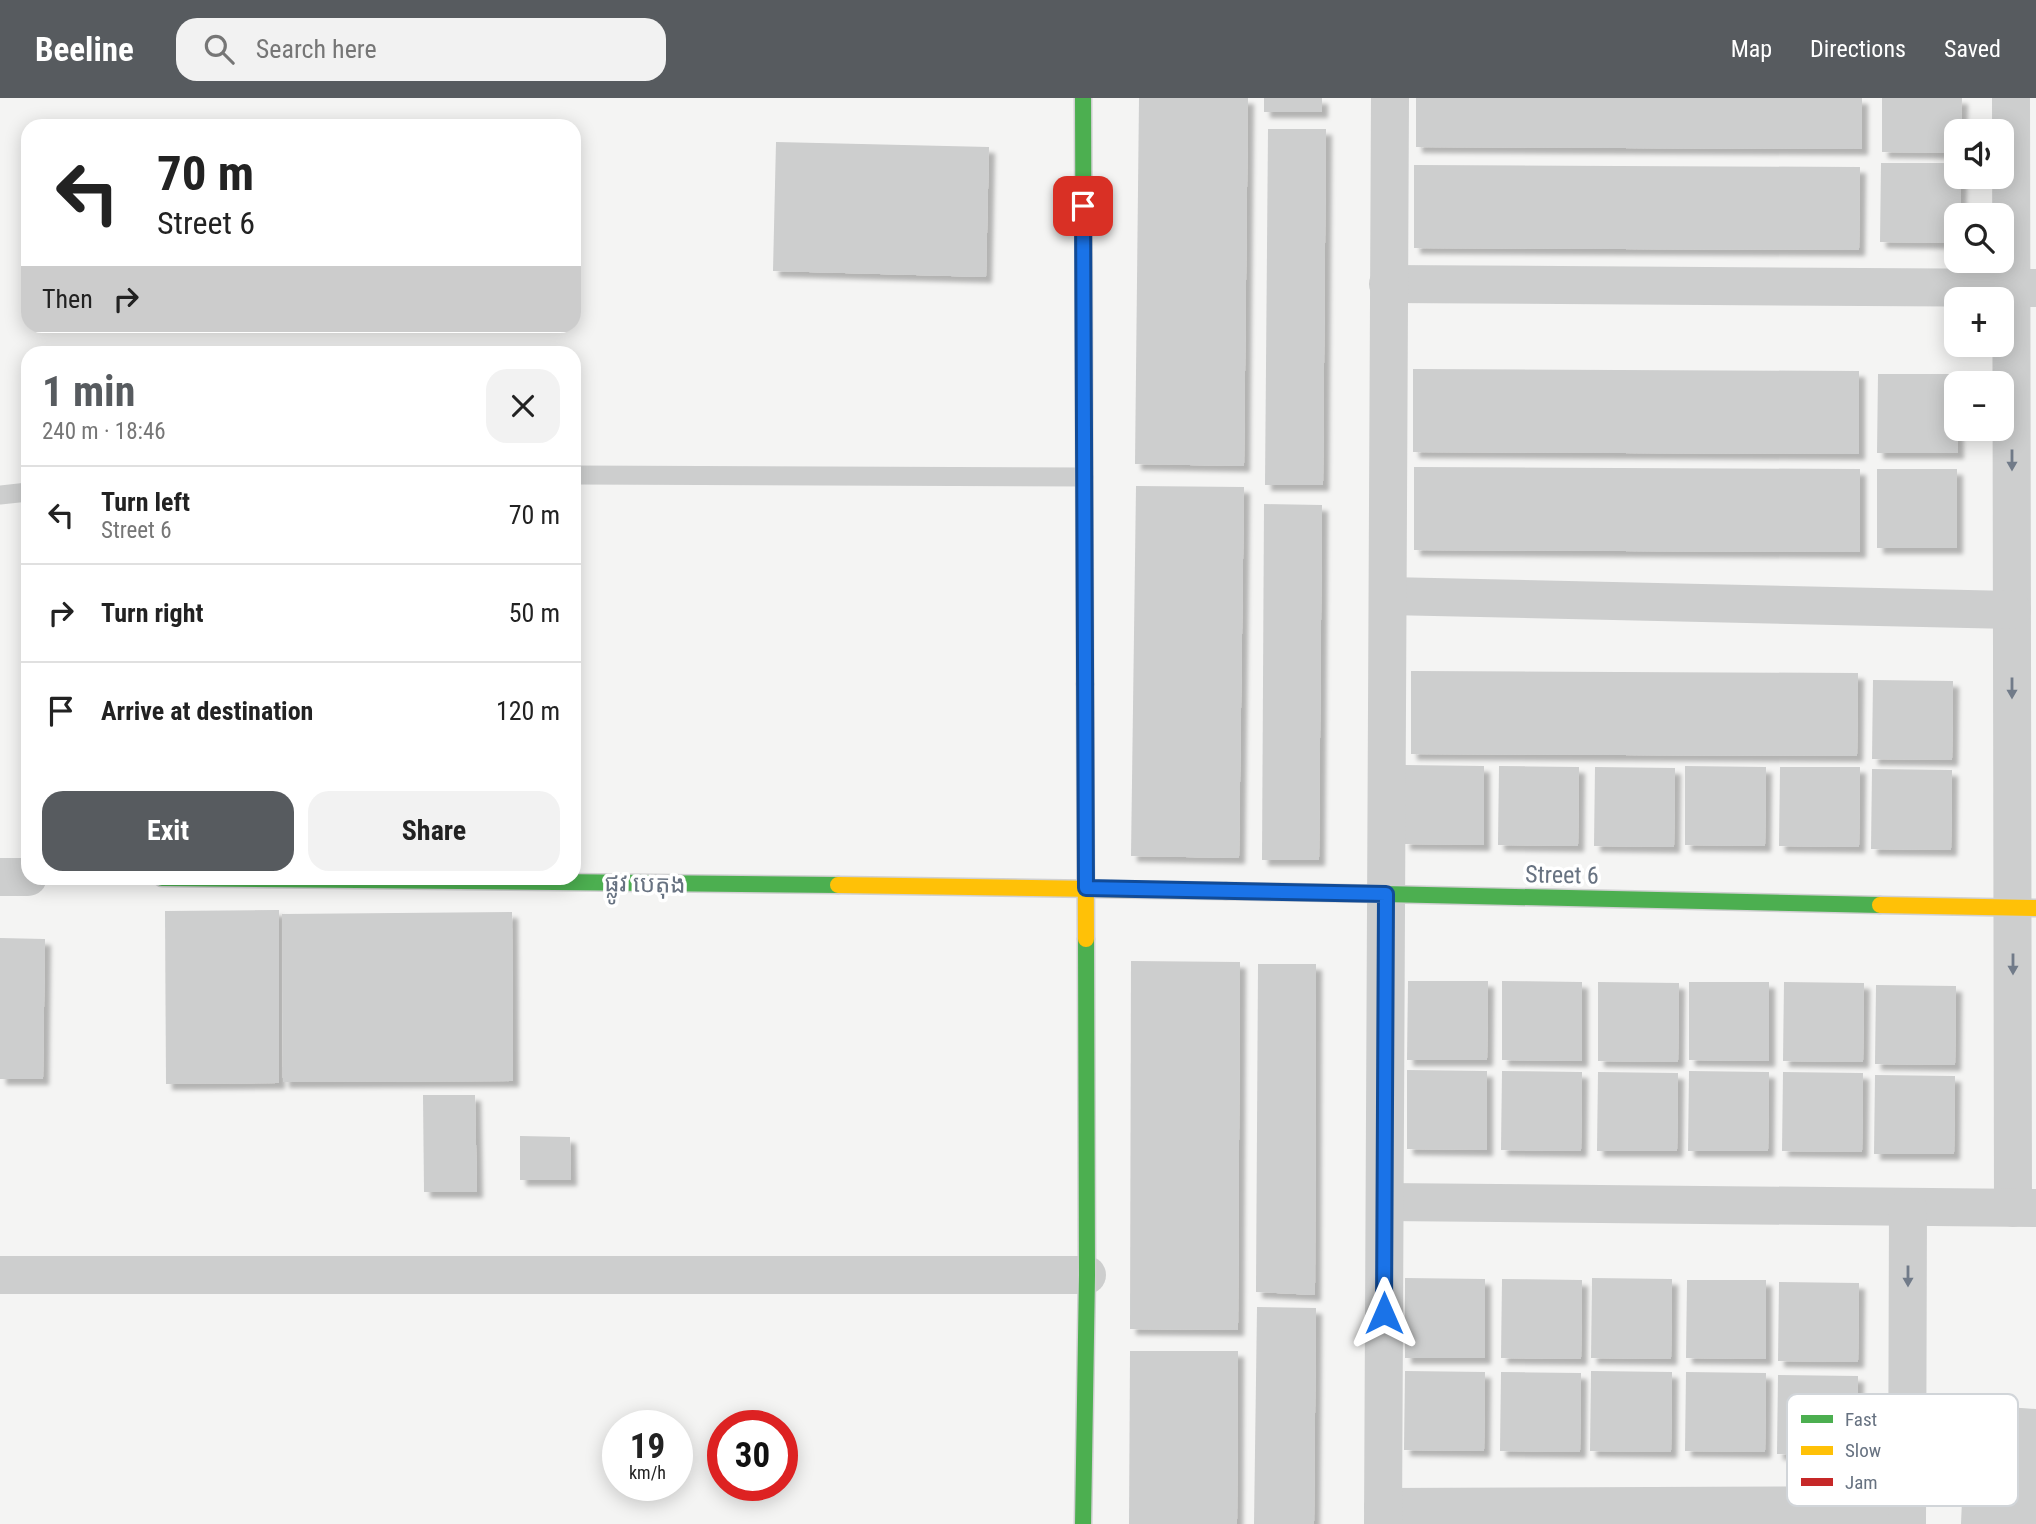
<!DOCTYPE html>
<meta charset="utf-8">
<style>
:root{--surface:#fff;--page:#f2f2f2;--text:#222;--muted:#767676;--line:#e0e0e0;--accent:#575b5f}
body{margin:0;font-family:"Roboto Condensed","Noto Sans Khmer",sans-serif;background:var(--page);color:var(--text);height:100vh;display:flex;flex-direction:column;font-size:26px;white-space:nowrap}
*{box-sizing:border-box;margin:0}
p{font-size:23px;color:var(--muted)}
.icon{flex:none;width:38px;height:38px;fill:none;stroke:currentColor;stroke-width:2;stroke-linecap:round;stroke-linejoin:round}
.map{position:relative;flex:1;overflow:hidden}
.drawer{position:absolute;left:21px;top:248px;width:560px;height:539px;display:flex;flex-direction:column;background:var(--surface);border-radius:21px;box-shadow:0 4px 18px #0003}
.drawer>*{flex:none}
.banner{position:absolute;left:21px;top:21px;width:560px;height:214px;border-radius:21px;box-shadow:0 4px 18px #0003;background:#fff;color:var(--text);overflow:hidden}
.tools{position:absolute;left:1944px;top:21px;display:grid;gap:14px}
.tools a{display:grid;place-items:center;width:70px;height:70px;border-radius:14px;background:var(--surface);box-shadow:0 4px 18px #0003;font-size:35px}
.speed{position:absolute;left:602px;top:1312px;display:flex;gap:14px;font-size:35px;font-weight:700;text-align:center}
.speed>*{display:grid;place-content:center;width:91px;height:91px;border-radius:50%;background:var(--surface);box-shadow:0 4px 18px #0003;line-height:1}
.speed small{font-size:18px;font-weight:400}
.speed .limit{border:10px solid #d22;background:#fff;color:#111}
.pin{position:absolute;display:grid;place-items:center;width:60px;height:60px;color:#fff;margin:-30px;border-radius:14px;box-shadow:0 4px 10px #0006}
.me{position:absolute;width:77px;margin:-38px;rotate:0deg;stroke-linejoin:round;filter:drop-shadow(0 0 5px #0008)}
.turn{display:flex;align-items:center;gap:24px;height:147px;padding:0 21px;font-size:32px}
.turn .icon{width:91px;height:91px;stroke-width:2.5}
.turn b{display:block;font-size:49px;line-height:60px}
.then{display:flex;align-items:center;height:66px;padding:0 21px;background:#0003;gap:14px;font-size:26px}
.round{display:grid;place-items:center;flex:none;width:74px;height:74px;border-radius:21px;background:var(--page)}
.overview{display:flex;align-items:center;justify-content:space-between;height:119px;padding:0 21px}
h1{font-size:42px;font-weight:700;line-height:52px;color:var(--accent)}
.action{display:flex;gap:14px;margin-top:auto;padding:14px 21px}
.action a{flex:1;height:80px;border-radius:21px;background:var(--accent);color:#fff;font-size:28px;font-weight:700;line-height:80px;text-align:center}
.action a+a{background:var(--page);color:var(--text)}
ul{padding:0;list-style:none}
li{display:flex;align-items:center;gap:21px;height:98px;padding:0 21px;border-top:2px solid var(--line)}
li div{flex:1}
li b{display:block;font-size:26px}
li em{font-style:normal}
header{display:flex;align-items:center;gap:42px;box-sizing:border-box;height:98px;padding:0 35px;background:var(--accent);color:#fff}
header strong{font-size:33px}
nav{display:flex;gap:38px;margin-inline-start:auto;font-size:24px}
.search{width:490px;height:63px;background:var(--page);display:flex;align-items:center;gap:18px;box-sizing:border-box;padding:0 24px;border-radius:21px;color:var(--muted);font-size:26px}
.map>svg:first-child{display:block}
.building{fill:#cdcece;filter:url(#shadow)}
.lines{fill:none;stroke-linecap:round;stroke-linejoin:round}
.fast-casing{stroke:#d0d0d1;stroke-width:19}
.slow-casing{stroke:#d0d0d1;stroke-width:19}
.jam-casing{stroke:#d0d0d1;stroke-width:19}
.lane{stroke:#cdcece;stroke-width:19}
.street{stroke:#cdcece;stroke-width:38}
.fast{stroke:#4caf50;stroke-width:16}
.slow{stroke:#ffc107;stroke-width:16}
.jam{stroke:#c62828;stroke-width:16}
.oneway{fill:#717b89}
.route-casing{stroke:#114b97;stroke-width:18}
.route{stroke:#1a73e8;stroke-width:12}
.labels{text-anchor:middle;stroke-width:7;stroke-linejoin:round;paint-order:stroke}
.street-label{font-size:24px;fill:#677281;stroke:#fff}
.key{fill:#fff;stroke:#d1d5d9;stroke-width:2}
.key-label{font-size:19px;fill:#677281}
</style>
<header>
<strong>Beeline</strong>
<div class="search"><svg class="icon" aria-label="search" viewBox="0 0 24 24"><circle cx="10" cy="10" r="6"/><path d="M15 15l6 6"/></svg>Search here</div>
<nav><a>Map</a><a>Directions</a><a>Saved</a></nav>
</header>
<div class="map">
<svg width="2036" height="1426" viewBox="0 0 2036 1426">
<defs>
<filter id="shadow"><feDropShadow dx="6" dy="6" stdDeviation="2" flood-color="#0004"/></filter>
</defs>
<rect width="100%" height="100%" fill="#f4f4f3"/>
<g class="building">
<polygon points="1139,0 1248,0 1244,368 1135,366"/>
<rect x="1264" y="0" width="58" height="14"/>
<polygon points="1416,0 1862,0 1862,51 1416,49"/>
<polygon points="1882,0 1962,0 1961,33 1956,33 1956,55 1882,54"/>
<polygon points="1268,31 1326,31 1323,387 1265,387"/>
<polygon points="776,44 989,49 986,179 773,173"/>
<polygon points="1881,65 1956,65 1956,79 1961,79 1960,117 1956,117 1956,145 1880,144"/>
<polygon points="1414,67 1860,69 1859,152 1414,150"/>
<polygon points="1413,271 1859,273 1859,356 1413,354"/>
<polygon points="1878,276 1958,276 1958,285 1956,285 1958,355 1877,355"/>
<polygon points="1414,369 1860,371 1860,454 1414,452"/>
<rect x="1877" y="371" width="80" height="79"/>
<polygon points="1136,388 1244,389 1239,760 1131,758"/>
<polygon points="1264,406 1322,407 1319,762 1262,762"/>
<polygon points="1411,573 1858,575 1857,658 1411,656"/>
<polygon points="1873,582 1953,583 1952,662 1872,661"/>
<polygon points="1404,667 1484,668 1484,747 1404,746"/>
<polygon points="1499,668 1579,669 1578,748 1498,747"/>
<polygon points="1685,668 1766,669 1765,748 1685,747"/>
<polygon points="1595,669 1675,670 1674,749 1594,748"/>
<polygon points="1780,669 1860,669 1859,749 1779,748"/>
<polygon points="1872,671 1952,672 1951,752 1871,751"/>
<polygon points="279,812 279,985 166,986 165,813"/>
<polygon points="512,814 513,983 283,984 282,816"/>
<polygon points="0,840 45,841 43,981 0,981"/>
<polygon points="1131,863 1240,864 1238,1232 1130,1231"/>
<polygon points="1258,866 1316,866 1315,1197 1256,1194"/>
<polygon points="1408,883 1488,883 1487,962 1407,962"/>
<polygon points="1502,883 1582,884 1582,963 1502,962"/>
<polygon points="1598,884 1679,885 1678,964 1598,963"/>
<polygon points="1689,884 1769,884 1769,963 1689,962"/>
<polygon points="1784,884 1864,885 1863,964 1783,963"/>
<polygon points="1876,887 1956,888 1955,967 1875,966"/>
<polygon points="1407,972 1487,973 1487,1052 1407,1051"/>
<polygon points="1502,973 1582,974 1581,1053 1501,1052"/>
<polygon points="1689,973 1769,974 1768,1053 1688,1053"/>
<polygon points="1598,974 1678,975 1677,1053 1597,1053"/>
<polygon points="1783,974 1863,975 1862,1054 1782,1053"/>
<polygon points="1875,977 1955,978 1954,1056 1874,1056"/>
<polygon points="423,997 475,997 477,1094 424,1094"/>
<polygon points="520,1038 570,1039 571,1082 520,1082"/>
<polygon points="1405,1180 1485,1181 1485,1260 1405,1260"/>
<polygon points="1592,1180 1672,1181 1671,1261 1591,1260"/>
<polygon points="1502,1181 1582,1182 1581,1261 1501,1260"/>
<polygon points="1687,1182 1766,1182 1766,1261 1686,1260"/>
<polygon points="1779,1184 1859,1185 1858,1264 1778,1263"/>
<polygon points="1257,1209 1316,1210 1314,1426 1254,1426"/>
<polygon points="1130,1253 1238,1253 1237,1426 1129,1426"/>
<polygon points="1405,1273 1485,1274 1484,1353 1404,1352"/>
<polygon points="1591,1273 1672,1274 1671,1354 1590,1353"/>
<polygon points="1501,1274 1581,1275 1580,1354 1500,1353"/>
<polygon points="1686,1274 1766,1275 1765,1354 1685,1353"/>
<polygon points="1778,1277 1858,1278 1857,1357 1777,1356"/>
<polygon points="1966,1306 2036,1311 2036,1426 1961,1426"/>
</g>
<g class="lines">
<g class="fast-casing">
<g id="fast">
<polyline points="1083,0 1085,586"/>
<polyline points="162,780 838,787"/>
<polyline points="1383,796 1880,807"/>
<polyline points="1083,1426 1087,1177 1086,841"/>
</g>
</g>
<g class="slow-casing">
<g id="slow">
<polyline points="1085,586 1086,841"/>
<polyline points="838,787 1226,793"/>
<polyline points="1880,807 2036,810"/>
</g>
</g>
<g class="jam-casing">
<polyline id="jam" points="1226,793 1383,796"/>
</g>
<g class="lane">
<polyline points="574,377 1084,379"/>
<polyline points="0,397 28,394"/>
</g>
<g class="street">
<polyline points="2011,0 2013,1110"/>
<polyline points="1388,186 2036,190"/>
<polyline points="1388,498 2012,512"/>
<polyline points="0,779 28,779"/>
<polyline points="1385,1104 2036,1110"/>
<polyline points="0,1177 1087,1177"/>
<polyline points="1383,1409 1907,1407"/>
<polyline points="1383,1426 1390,0"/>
<polyline points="1907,1426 1908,1110"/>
</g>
<use href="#fast" class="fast"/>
<use href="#slow" class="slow"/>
<use href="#jam" class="jam"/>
</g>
<defs><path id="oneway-solid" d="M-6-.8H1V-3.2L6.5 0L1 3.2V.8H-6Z" transform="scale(1.75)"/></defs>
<g class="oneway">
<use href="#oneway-solid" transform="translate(2012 362) rotate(90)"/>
<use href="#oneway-solid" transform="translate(2012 590) rotate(90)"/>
<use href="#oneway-solid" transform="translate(2013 866) rotate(90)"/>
<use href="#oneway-solid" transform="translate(1908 1178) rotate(90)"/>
</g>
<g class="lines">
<g class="route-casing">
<polyline id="route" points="1083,108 1086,790 1386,796 1384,1215"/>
</g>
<use href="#route" class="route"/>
</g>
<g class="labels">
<g class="street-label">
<text transform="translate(1562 777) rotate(1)" y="8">Street 6</text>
<text transform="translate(645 786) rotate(1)" y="8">ផ្លូវ បេតុង</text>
</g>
</g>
<rect x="1787" y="1296" width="231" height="112" rx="10" class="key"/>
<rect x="1801" y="1317" width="32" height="8" fill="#4caf50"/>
<rect x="1801" y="1348" width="32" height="9" fill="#ffc107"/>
<rect x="1801" y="1380" width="32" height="8" fill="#c62828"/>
<g class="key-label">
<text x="1845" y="1328">Fast</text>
<text x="1845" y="1359">Slow</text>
<text x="1845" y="1391">Jam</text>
</g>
</svg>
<div class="tools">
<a><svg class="icon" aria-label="sound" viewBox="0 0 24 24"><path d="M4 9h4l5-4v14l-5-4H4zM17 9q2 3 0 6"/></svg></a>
<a><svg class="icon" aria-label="search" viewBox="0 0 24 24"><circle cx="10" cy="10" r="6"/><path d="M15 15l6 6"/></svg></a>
<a>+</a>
<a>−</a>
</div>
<div class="speed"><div>19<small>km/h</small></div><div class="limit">30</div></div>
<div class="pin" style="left:1083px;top:108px;background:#d93025"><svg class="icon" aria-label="arrive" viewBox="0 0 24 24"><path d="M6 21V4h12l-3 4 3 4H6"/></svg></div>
<svg class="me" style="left:1384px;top:1215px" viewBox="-20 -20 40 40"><path d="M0-17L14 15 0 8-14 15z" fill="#1a73e8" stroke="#fff" stroke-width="4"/></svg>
<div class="banner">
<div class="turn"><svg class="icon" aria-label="left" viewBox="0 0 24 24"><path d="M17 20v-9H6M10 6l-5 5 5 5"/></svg><div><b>70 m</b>Street 6</div></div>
<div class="then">Then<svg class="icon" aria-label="right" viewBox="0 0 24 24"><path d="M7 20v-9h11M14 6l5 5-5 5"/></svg></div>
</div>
<section class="drawer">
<div class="overview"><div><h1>1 min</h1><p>240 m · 18:46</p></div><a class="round"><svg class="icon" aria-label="close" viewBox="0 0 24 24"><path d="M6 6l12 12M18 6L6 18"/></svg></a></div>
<ul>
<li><svg class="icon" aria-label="left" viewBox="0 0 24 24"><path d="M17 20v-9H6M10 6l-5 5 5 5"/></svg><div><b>Turn left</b><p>Street 6</p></div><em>70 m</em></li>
<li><svg class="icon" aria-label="right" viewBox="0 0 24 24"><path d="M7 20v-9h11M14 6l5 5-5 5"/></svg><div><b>Turn right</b></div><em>50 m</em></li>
<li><svg class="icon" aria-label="arrive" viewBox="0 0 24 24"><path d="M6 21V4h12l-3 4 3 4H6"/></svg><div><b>Arrive at destination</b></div><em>120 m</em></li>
</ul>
<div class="action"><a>Exit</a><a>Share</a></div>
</section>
</div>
